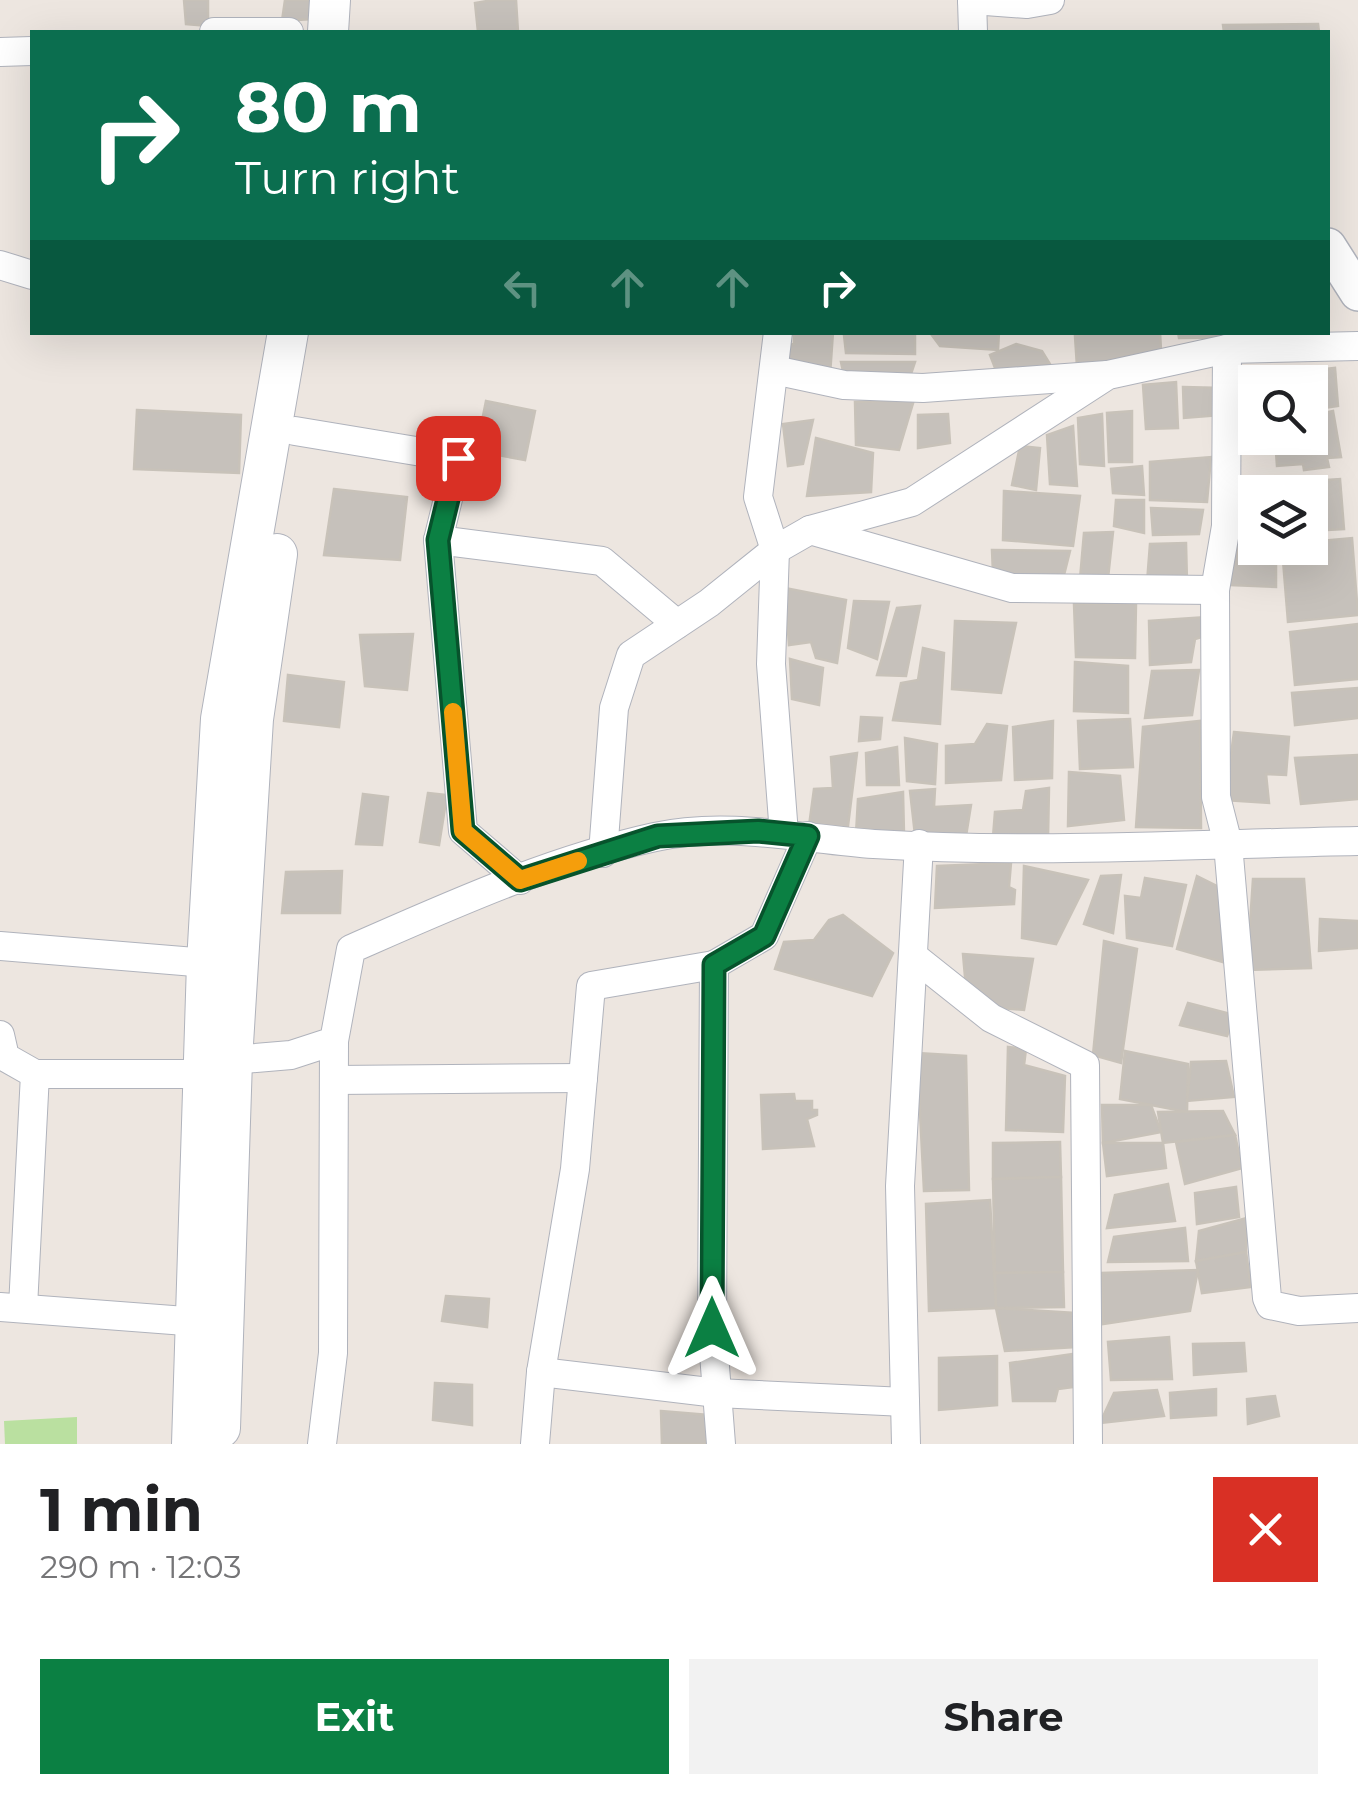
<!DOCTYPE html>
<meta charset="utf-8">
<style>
:root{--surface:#fff;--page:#f2f2f2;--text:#202124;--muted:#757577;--accent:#0b8043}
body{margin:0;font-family:Montserrat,sans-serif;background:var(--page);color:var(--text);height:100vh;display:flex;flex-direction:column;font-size:38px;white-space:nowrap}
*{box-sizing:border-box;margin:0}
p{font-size:32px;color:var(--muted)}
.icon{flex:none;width:55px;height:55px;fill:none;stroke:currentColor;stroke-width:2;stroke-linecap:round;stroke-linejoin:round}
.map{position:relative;height:1444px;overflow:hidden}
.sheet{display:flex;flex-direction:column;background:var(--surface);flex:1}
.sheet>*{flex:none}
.banner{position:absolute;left:30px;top:30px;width:1300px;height:305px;border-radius:0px;box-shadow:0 10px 40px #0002;background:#0b6e4f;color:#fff;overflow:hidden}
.tools{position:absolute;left:1238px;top:365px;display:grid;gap:20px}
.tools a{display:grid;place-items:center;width:90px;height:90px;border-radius:0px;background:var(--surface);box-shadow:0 10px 40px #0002;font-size:50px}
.pin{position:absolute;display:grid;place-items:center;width:85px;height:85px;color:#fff;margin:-42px;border-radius:20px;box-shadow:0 5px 15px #0006}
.me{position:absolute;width:110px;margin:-55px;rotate:0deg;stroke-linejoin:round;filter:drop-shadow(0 0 8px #0008)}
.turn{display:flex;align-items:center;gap:35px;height:210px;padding:0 40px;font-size:45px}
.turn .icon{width:130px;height:130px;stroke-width:2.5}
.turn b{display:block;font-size:70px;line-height:85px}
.lanes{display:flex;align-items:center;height:95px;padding:0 40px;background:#0003;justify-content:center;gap:50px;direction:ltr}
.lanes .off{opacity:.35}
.round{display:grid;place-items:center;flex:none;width:105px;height:105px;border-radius:0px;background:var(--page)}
.head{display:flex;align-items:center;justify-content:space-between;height:170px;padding:0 40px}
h1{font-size:60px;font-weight:700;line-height:75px}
.primary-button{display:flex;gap:20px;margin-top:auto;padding:20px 40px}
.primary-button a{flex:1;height:115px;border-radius:0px;background:var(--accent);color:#fff;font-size:40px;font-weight:700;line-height:115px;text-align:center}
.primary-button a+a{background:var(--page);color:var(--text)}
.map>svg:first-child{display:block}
.green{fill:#bae0a0}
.building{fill:#c6c1bb;stroke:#c8c2b9;stroke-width:2.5}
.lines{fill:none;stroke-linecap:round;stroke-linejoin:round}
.minor-casing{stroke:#b0b3bc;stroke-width:30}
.tertiary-casing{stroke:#b0b3bc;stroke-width:38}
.secondary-casing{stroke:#b0b3bc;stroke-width:42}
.minor{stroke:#fff;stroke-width:28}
.tertiary{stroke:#fff;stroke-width:35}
.secondary{stroke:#fff;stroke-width:40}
.route-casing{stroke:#07532c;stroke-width:25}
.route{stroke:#0b8043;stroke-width:18}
.slow{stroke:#f59e0b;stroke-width:18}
</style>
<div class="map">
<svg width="1358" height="1444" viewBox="0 0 1358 1444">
<rect width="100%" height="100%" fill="#ede6e0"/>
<polygon class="green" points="77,1417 77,1444 5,1444 4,1421"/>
<g class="building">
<polygon points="184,0 208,0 208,26 186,24"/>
<polygon points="285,0 312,0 312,19 282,21"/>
<polygon points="493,0 516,0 518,32 478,32 475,3"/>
<polygon points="1318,24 1319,32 1224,32 1223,25"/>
<polygon points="794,332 833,332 830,375 786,367 785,346 794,344"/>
<polygon points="915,332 915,354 846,353 844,335"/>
<polygon points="999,332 998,350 940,346 931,334"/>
<polygon points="1093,332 1160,332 1161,350 1077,367 1075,336"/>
<polygon points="1178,332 1265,332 1264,337 1179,338"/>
<polygon points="1016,344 1042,351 1050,364 997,373 990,355"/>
<polygon points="841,362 915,362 910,377 844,376"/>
<polygon points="1335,368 1338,406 1310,410 1310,382 1259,382 1258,376"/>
<polygon points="1176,382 1178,428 1146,429 1143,385"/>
<polygon points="1183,387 1223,388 1220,415 1184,418"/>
<polygon points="914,400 899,450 856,445 855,402"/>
<polygon points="486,401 535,411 525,460 476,451"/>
<polygon points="137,410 241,415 239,473 134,469"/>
<polygon points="1132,411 1132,462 1109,462 1107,413"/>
<polygon points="1333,411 1341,457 1327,458 1329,467 1304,470 1303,464 1277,466 1275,438 1310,438 1310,416"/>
<polygon points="948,414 950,443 918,448 918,415"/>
<polygon points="1102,414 1104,466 1080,464 1078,418"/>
<polygon points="813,420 803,464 788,466 783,424"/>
<polygon points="1073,426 1077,486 1050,484 1047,435"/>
<polygon points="816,438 873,453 871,492 807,496"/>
<polygon points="1020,446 1040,448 1036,490 1012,485"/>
<polygon points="1211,457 1207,502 1150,500 1150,462"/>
<polygon points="1142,466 1144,495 1113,493 1111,469"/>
<polygon points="1340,479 1344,529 1310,531 1310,492 1283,492 1282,483"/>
<polygon points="334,489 407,497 400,560 324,555"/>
<polygon points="1004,491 1080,496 1073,546 1003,540"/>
<polygon points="1116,500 1144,500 1144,533 1114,526"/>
<polygon points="1234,504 1255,505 1255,548 1276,548 1276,587 1231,585"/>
<polygon points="1151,508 1203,510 1199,534 1153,535"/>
<polygon points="1113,532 1108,578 1080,579 1084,533"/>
<polygon points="1352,538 1358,615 1288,622 1282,548 1310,548 1310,542"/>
<polygon points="1186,543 1187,582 1147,583 1150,544"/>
<polygon points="992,550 1070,551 1063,579 993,573"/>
<polygon points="785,588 846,600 837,663 816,658 811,642 789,645"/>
<polygon points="854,601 889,602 877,659 848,648"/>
<polygon points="1136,603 1135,658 1076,657 1074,604"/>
<polygon points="920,606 906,676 877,675 897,608"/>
<polygon points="1206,617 1205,636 1195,639 1191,662 1150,665 1149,621"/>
<polygon points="955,621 1016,623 1001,693 952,689"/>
<polygon points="1358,624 1358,679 1295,685 1290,632"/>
<polygon points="413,634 407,690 365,686 360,635"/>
<polygon points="923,648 944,653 940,724 893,720 901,683 918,680"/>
<polygon points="790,659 823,668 819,705 792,699"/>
<polygon points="1075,662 1128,666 1128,713 1074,711"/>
<polygon points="1199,670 1192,715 1145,718 1152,671"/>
<polygon points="288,675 344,682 339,727 284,721"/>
<polygon points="1358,688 1358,718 1295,725 1292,693"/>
<polygon points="861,717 882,718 880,739 859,741"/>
<polygon points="1130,719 1133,767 1080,769 1078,721"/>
<polygon points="1053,721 1052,778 1015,780 1013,727"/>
<polygon points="1200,721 1201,828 1136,827 1143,727"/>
<polygon points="987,724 1007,726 1001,780 946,783 946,746 975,744"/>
<polygon points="1234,732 1289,737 1286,775 1266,774 1269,803 1225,800"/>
<polygon points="905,738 937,744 935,784 907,781"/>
<polygon points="897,747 899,785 867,785 866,753"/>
<polygon points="857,753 847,834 809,826 814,789 833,788 831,757"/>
<polygon points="1358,755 1358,799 1301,804 1295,758"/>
<polygon points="1069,772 1120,776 1124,820 1068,826"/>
<polygon points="1049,788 1048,838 993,837 995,812 1023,810 1026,791"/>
<polygon points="935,789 934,807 971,805 966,836 915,835 910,791"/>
<polygon points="903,792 904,834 856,834 858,799"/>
<polygon points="428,793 447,795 439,845 420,842"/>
<polygon points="363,794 388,797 382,845 356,844"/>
<polygon points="1011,863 1009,887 1015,890 1014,904 935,908 937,866"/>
<polygon points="1024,866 1088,880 1056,944 1022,938"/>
<polygon points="342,871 340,913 282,913 286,872"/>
<polygon points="1121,875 1113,933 1084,924 1101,876"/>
<polygon points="1197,876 1225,890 1223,962 1177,949"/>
<polygon points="1145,878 1186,885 1172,946 1127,938 1125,896 1141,898"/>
<polygon points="1253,879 1304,879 1311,968 1247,970"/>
<polygon points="843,915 893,953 872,996 775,969 784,942 814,940 829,920"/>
<polygon points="1320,919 1358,921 1358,948 1319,951"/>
<polygon points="1104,941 1137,949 1121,1063 1093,1055"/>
<polygon points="963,954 1033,959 1024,1010 990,1007 966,988"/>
<polygon points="1188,1003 1235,1015 1227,1036 1180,1025"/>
<polygon points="1008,1047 1026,1049 1024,1065 1065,1076 1063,1132 1006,1130"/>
<polygon points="1125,1051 1188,1064 1187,1112 1120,1099"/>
<polygon points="917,1053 966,1056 969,1190 924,1191"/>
<polygon points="1226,1061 1234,1097 1187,1101 1191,1062"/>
<polygon points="794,1094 795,1101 812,1101 812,1110 817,1110 817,1115 807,1119 814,1146 763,1149 761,1095"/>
<polygon points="1102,1105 1151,1105 1161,1132 1103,1143"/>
<polygon points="1223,1111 1235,1135 1163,1143 1158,1112"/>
<polygon points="1235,1135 1242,1168 1185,1184 1176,1142"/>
<polygon points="1060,1142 1061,1177 993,1179 993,1143"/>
<polygon points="1103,1143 1163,1143 1166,1168 1107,1176"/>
<polygon points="1061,1177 1063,1272 995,1273 993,1179"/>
<polygon points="1168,1184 1175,1221 1107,1228 1115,1195"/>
<polygon points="1236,1187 1239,1217 1197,1224 1195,1193"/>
<polygon points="990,1200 996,1308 929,1311 926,1204"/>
<polygon points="1247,1218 1246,1252 1196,1261 1199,1231"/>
<polygon points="1185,1228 1188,1261 1108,1262 1114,1237"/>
<polygon points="1246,1252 1251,1287 1202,1293 1196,1261"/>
<polygon points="1198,1270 1190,1311 1103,1324 1102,1273"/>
<polygon points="1063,1272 1064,1307 996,1308 995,1273"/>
<polygon points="446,1296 489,1299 487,1327 442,1321"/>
<polygon points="996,1308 1075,1313 1076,1347 1005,1351"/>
<polygon points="1169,1337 1172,1379 1111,1380 1108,1342"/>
<polygon points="1244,1343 1246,1371 1194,1375 1193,1344"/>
<polygon points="1073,1354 1074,1387 1058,1389 1055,1401 1013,1401 1010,1363"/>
<polygon points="997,1356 997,1405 939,1410 939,1358"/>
<polygon points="435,1383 472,1385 472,1425 433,1420"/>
<polygon points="1216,1389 1216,1415 1171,1418 1170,1393"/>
<polygon points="1157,1390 1164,1416 1100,1423 1114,1393"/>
<polygon points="1275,1396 1279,1416 1248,1424 1247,1399"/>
<polygon points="661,1411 708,1415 706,1444 662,1444"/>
</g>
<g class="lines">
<g class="minor-casing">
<g id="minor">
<polyline points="972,0 1027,4 1050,0"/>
<polyline points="972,0 973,32"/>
<polyline points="214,32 289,32"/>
<polyline points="0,52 32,51"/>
<polyline points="0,265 32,275"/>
<polyline points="778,332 758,497 775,550 771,664 784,834"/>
<polyline points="1227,349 1226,526 1215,590 1216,797 1228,844 1267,1298 1270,1305 1299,1311 1358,1308"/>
<polyline points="774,370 844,385 923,388 1107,375"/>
<polyline points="295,431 458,458 438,540 602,561 677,624"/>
<polyline points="810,530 1012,588 1215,590"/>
<polyline points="438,540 463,831 520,880"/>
<polyline points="603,853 614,708 631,655 709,603 775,550 810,530 912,502 1108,375 1227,349 1358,346"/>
<polyline points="0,946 207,963"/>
<polyline points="913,956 991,1018 1085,1065 1088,1444"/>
<polyline points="0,1035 5,1057 35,1074 23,1307"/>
<path d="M35,1074H204L232,1060L291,1055L334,1041L351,949C449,906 550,860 655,837C727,821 803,839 874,844C1035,854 1197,844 1358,841"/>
<polyline points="334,1080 583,1078"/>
<polyline points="0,1307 212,1323"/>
<polyline points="541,1372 717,1393 905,1402"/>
<polyline points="322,1444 333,1353 334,1041"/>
<polyline points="535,1444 541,1372 575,1169 591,986 714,965"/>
<polyline points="721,1444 712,1328 714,965 764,936 808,836"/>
<polyline points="906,1444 900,1186 919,844"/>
</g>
</g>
<g class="tertiary-casing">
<polyline id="tertiary" points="1328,246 1358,293"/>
</g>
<g class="secondary-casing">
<g id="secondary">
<polyline points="328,32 330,0"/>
<polyline points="220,1428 232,1060 253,719 277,554"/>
<polyline points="192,1444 207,963 221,719 288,332"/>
</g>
</g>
<use href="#minor" class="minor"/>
<use href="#tertiary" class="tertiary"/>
<use href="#secondary" class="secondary"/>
</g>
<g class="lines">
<g class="route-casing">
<polyline id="route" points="458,458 438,540 463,831 520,880 658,836 758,831 808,836 764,936 714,965 712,1328"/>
</g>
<use href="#route" class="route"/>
<polyline class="slow" points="453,712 463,831 520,880 578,861"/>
</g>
</svg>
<div class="tools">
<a><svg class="icon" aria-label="search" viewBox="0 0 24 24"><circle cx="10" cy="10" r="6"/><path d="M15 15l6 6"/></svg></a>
<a><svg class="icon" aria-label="layers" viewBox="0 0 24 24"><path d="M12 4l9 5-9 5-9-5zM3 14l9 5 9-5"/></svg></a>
</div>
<div class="pin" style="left:458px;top:458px;background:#d93025"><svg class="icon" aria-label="arrive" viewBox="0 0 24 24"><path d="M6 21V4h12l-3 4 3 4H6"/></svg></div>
<svg class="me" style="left:712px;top:1328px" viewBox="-20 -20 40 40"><path d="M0-17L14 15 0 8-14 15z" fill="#0b8043" stroke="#fff" stroke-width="4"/></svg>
<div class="banner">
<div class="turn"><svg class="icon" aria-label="right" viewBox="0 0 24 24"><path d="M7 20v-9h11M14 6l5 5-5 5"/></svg><div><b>80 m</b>Turn right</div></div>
<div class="lanes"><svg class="icon off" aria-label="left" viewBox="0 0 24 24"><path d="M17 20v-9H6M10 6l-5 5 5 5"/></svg><svg class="icon off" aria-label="ahead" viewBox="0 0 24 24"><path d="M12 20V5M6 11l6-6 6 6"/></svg><svg class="icon off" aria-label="ahead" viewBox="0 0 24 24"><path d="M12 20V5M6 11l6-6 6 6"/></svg><svg class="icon" aria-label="right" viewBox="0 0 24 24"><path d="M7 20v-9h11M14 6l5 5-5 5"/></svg></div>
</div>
</div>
<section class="sheet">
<div class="head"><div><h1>1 min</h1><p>290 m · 12:03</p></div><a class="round" style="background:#d93025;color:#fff"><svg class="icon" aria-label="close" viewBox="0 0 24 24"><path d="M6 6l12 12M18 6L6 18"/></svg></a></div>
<div class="primary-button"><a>Exit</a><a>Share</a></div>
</section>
